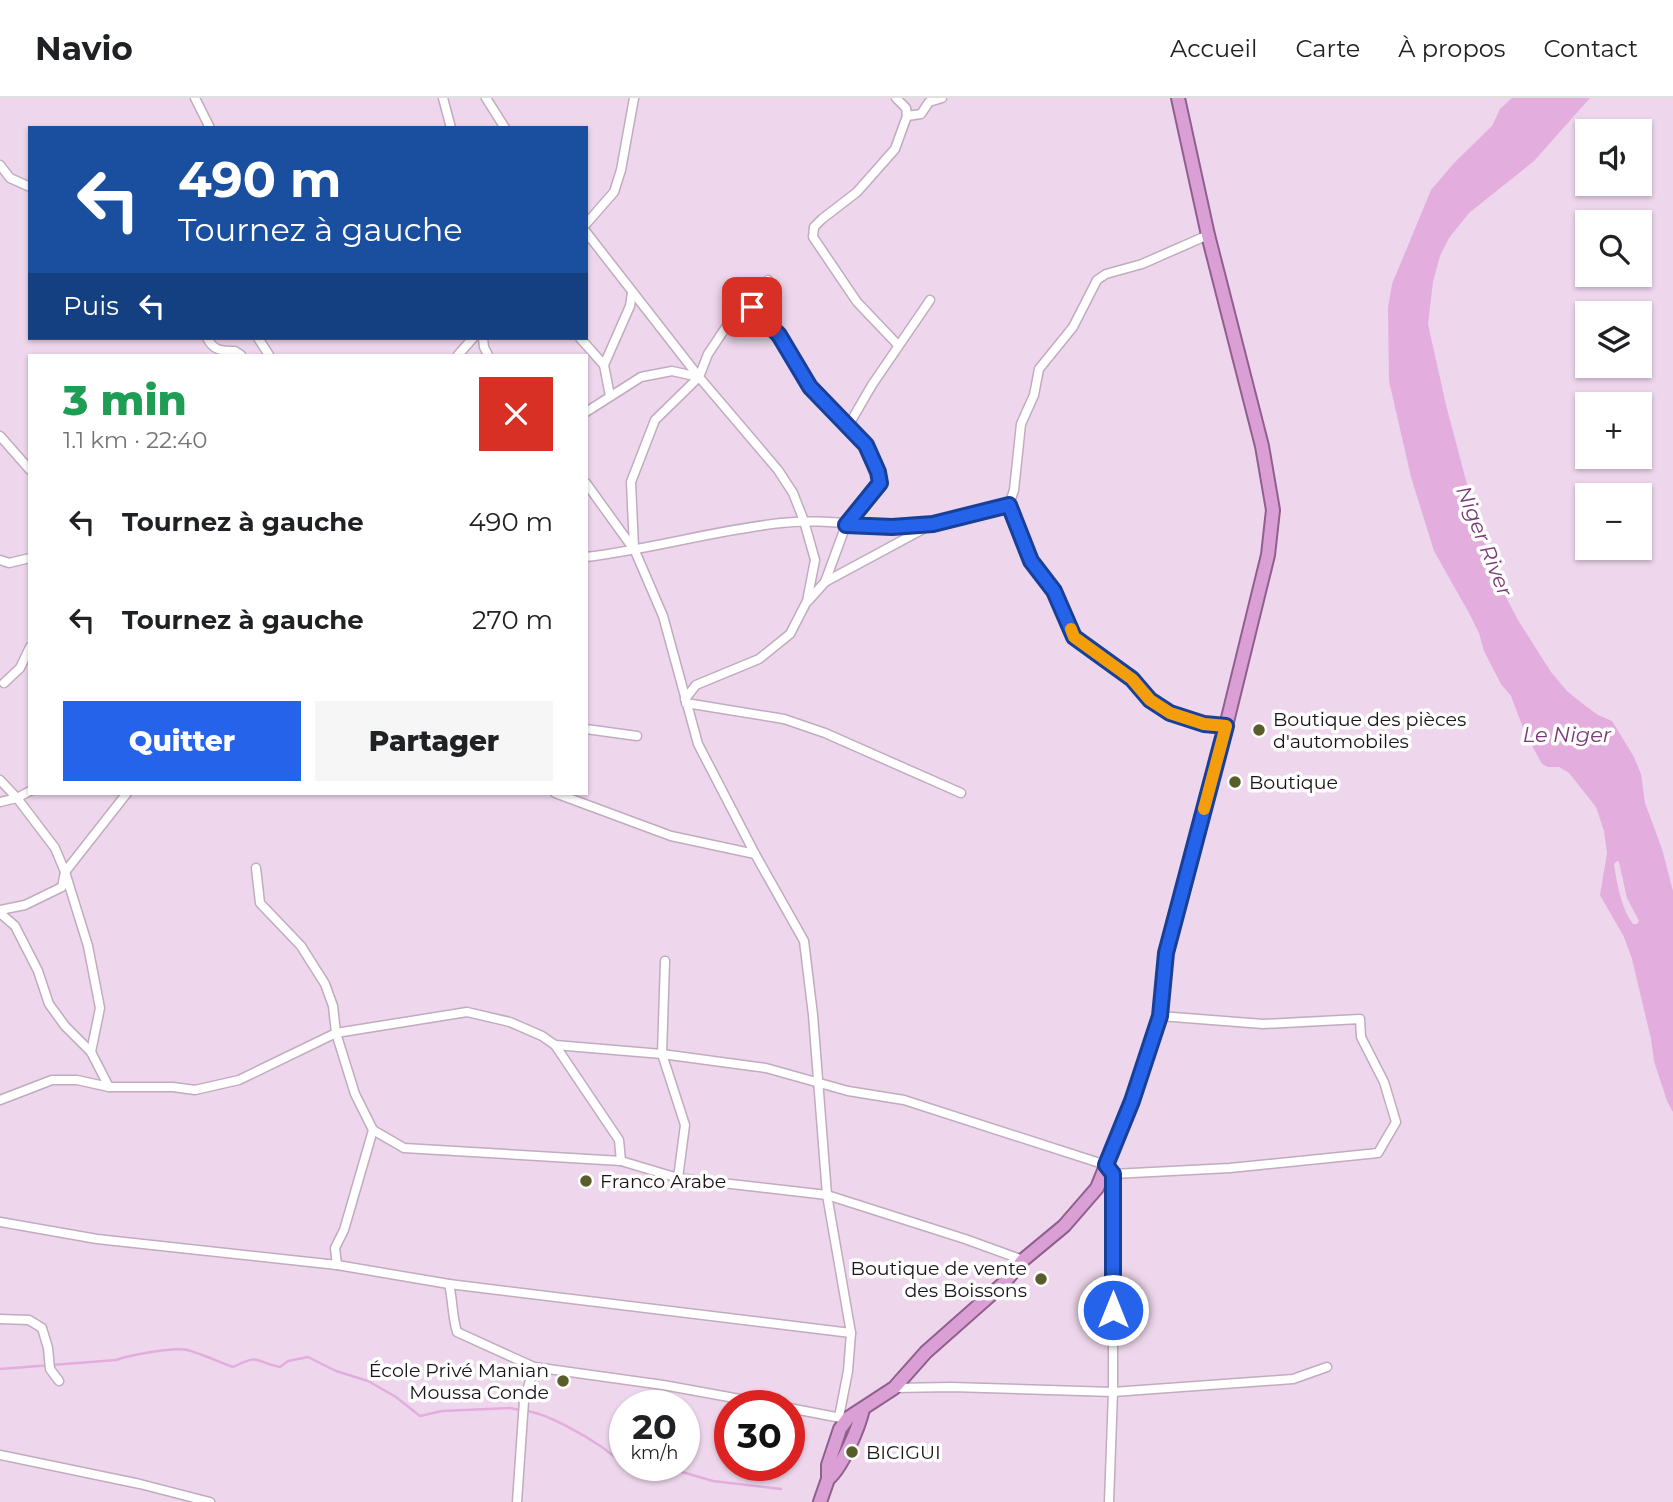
<!DOCTYPE html>
<html lang="fr">
<meta charset="utf-8">
<style>
:root{--surface:#fff;--page:#f6f6f6;--text:#202124;--muted:#757577;--line:#e0e0e0;--accent:#2563eb}
body{margin:0;font-family:Montserrat,sans-serif;background:var(--page);color:var(--text);height:100vh;display:flex;flex-direction:column;font-size:26px;white-space:nowrap}
*{box-sizing:border-box;margin:0}
p{font-size:23px;color:var(--muted)}
.icon{flex:none;width:38px;height:38px;fill:none;stroke:currentColor;stroke-width:2;stroke-linecap:round;stroke-linejoin:round}
.map{position:relative;flex:1;overflow:hidden}
.details{position:absolute;left:28px;top:256px;width:560px;height:441px;display:flex;flex-direction:column;background:var(--surface);border-radius:0px;box-shadow:0 2px 5px #0004}
.details>*{flex:none}
.hud{position:absolute;left:28px;top:28px;width:560px;height:214px;border-radius:0px;box-shadow:0 2px 5px #0004;background:#1a4fa0;color:#fff;overflow:hidden}
.fabs{position:absolute;left:1575px;top:21px;display:grid;gap:14px}
.fabs a{display:grid;place-items:center;width:77px;height:77px;border-radius:0px;background:var(--surface);box-shadow:0 2px 5px #0004;font-size:35px}
.speed{position:absolute;left:609px;top:1292px;display:flex;gap:14px;font-size:35px;font-weight:700;text-align:center}
.speed>*{display:grid;place-content:center;width:91px;height:91px;border-radius:50%;background:var(--surface);box-shadow:0 2px 5px #0004;line-height:1}
.speed small{font-size:18px;font-weight:400}
.speed .limit{border:10px solid #d22;background:#fff;color:#111}
.pin{position:absolute;display:grid;place-items:center;width:60px;height:60px;color:#fff;margin:-30px;border-radius:14px;box-shadow:0 4px 10px #0006}
.me{position:absolute;width:77px;margin:-38px;rotate:0deg;stroke-linejoin:round;filter:drop-shadow(0 0 5px #0008)}
.turn{display:flex;align-items:center;gap:24px;height:147px;padding:0 35px;font-size:32px}
.turn .icon{width:91px;height:91px;stroke-width:2.5}
.turn b{display:block;font-size:49px;line-height:60px}
.then{display:flex;align-items:center;height:66px;padding:0 35px;background:#0003;gap:14px;font-size:26px}
.round{display:grid;place-items:center;flex:none;width:74px;height:74px;border-radius:0px;background:var(--page)}
.overview{display:flex;align-items:center;justify-content:space-between;height:119px;padding:0 35px}
h1{font-size:42px;font-weight:800;line-height:52px;color:#1e9e55}
.button{display:flex;gap:14px;margin-top:auto;padding:14px 35px}
.button a{flex:1;height:80px;border-radius:0px;background:var(--accent);color:#fff;font-size:28px;font-weight:800;line-height:80px;text-align:center}
.button a+a{background:var(--page);color:var(--text)}
ul{padding:0;list-style:none}
li{display:flex;align-items:center;gap:21px;height:98px;padding:0 35px}
li div{flex:1}
li b{display:block;font-size:26px}
li em{font-style:normal}
header{display:flex;align-items:center;gap:42px;box-sizing:border-box;height:98px;padding:0 35px;background:var(--surface);border-bottom:2px solid var(--line)}
header strong{font-size:33px}
nav{display:flex;gap:38px;margin-inline-start:auto;font-size:24px}
.map>svg:first-child{display:block}
.water{fill:#e3adde;fill-rule:evenodd}
.lines{fill:none;stroke-linecap:round;stroke-linejoin:round}
.stream{stroke:#e3adde;stroke-width:2.5}
.minor-casing{stroke:#c1abbf;stroke-width:11}
.trunk-casing{stroke:#915f8e;stroke-width:16}
.minor{stroke:#fff;stroke-width:8}
.trunk{stroke:#daa0d6;stroke-width:12}
.route-casing{stroke:#184099;stroke-width:18}
.route{stroke:#2563eb;stroke-width:12}
.slow{stroke:#f59e0b;stroke-width:12}
.poi-dot{fill:#585d2b;stroke:#fff;stroke-width:2.5}
.labels{text-anchor:middle;stroke-width:7;stroke-linejoin:round;paint-order:stroke}
.poi-label{font-size:19px;fill:#1b131a;stroke:#fff;text-anchor:start}
.water-label{font-size:21px;font-style:italic;fill:#793976;stroke:#fff}
</style>
<header>
<strong>Navio</strong>
<nav><a>Accueil</a><a>Carte</a><a>À propos</a><a>Contact</a></nav>
</header>
<div class="map">
<svg width="1673" height="1404" viewBox="0 0 1673 1404">
<rect width="100%" height="100%" fill="#eed7ec"/>
<path class="water" d="M1512,0H1590L1534,63L1469,115L1449,140L1440,158L1433,184L1428,226L1446,307L1477,424L1507,501L1518,522L1551,574L1567,593L1583,606L1598,617L1612,623L1634,659L1641,676L1645,705L1662,751L1673,793V1014L1667,1003L1654,963L1651,941L1632,861L1624,839L1600,797L1607,755L1604,733L1596,709L1569,675L1559,669H1548L1542,666L1525,635L1511,598L1501,586L1484,553L1479,535L1469,515L1434,453L1411,379L1389,283L1388,210L1392,186L1431,92L1454,65L1492,28L1500,11ZM1617,763L1619,764L1627,800L1639,823L1637,826H1633C1621,810 1617,786 1614,766Z"/>
<g class="lines">
<g class="stream">
<path d="M0,1271L116,1262C129,1257 174,1249 187,1252C200,1255 219,1264 233,1269C261,1255 254,1264 280,1269L288,1263L308,1259L336,1273L368,1283L396,1299L420,1318L442,1313L510,1310L520,1312"/>
<path d="M527,1313C548,1316 584,1337 602,1349C610,1355 615,1361 625,1363"/>
<polyline points="640,1367 675,1372 713,1383 781,1391"/>
</g>
<g class="minor-casing">
<g id="minor">
<polyline points="195,0 210,30"/>
<polyline points="443,0 451,30"/>
<polyline points="486,0 505,30"/>
<polyline points="896,0 906,10 907,18 895,51 857,94 822,121 814,129 813,139 857,204 898,247"/>
<polyline points="907,18 921,16 929,4 942,0"/>
<polyline points="0,67 10,80 30,89"/>
<polyline points="586,126 614,94 621,72 634,0"/>
<polyline points="586,134 699,279 778,372 793,395 804,423 815,462 807,503 790,536 759,561 696,587 685,601"/>
<polyline points="752,209 779,237 810,289 866,347 878,374 880,385 846,427 825,484 808,503"/>
<path d="M207,240C214,253 221,253 235,253L241,257"/>
<polyline points="258,240 269,257"/>
<polyline points="483,240 484,249 488,257"/>
<polyline points="580,240 604,267 610,298"/>
<polyline points="458,257 473,240"/>
<polyline points="604,267 630,208 632,195"/>
<polyline points="586,314 641,279 672,273 699,279"/>
<polyline points="847,330 872,287 930,202"/>
<polyline points="0,338 30,372"/>
<polyline points="586,385 635,453 663,518 698,646 755,756 804,843 813,917 827,1097 851,1235 848,1273 839,1319"/>
<polyline points="1009,407 1031,463 1054,493 1074,539 1132,581 1150,602 1170,615 1204,627 1226,628"/>
<polyline points="634,450 631,384 655,322 699,279 708,256 730,223 752,209 768,182"/>
<path d="M586,459C652,451 716,432 781,425C831,419 881,433 931,426C957,423 983,407 1009,407L1014,392L1021,326L1034,297L1039,271L1073,229L1097,182L1106,176L1142,166L1208,137"/>
<polyline points="0,462 9,465 30,460"/>
<polyline points="825,484 927,429"/>
<polyline points="4,585 20,570 30,549"/>
<polyline points="686,605 784,621 825,635 961,695"/>
<polyline points="586,631 637,638"/>
<polyline points="0,682 17,700 55,750 65,774 88,848 100,910 91,954"/>
<polyline points="555,695 671,738 755,756"/>
<polyline points="0,704 17,700 30,693"/>
<polyline points="256,770 260,805 301,848 325,886 333,908 336,935 355,996 373,1032 344,1132 335,1150 337,1167"/>
<polyline points="0,812 25,807 62,789 65,774 127,695"/>
<polyline points="0,815 15,828 38,873 49,906 65,928 91,954 109,989"/>
<polyline points="665,863 662,956 685,1027 678,1080"/>
<polyline points="555,947 619,1042 621,1063"/>
<polyline points="0,1002 52,982 77,982 109,989 173,989 195,992 239,982 336,935 467,914 510,924 542,938 555,947 662,956 766,970 848,993 904,1002 1106,1067 1113,1076 1230,1070 1378,1055 1396,1024 1384,984 1361,939 1360,921 1263,926 1160,918"/>
<polyline points="373,1032 404,1050 621,1063 678,1080 827,1097 965,1141 1023,1162"/>
<polyline points="0,1124 97,1141 337,1167 449,1186 851,1235"/>
<path d="M449,1186C453,1203 452,1218 457,1234L534,1269L663,1287L773,1307"/>
<polyline points="0,1221 29,1222 42,1230 48,1250 50,1271 59,1283"/>
<polyline points="894,1290 951,1289 1113,1294 1293,1281 1327,1269"/>
<polyline points="789,1310 841,1320"/>
<polyline points="0,1357 140,1386 210,1404"/>
<polyline points="517,1404 524,1303 534,1269"/>
<polyline points="1109,1404 1113,1294 1113,1076"/>
</g>
</g>
<g class="trunk-casing">
<g id="trunk">
<path d="M828,1381C842,1370 859,1329 863,1311"/>
<polyline points="820,1404 828,1381 828,1367 840,1331 848,1320 894,1290 926,1254 1004,1185 1023,1162 1064,1128 1097,1090 1132,1003 1160,918 1166,855 1226,628 1268,457 1273,412 1262,348 1208,137 1178,0"/>
</g>
</g>
<use href="#minor" class="minor"/>
<use href="#trunk" class="trunk"/>
</g>
<g class="lines">
<g class="route-casing">
<polyline id="route" points="752,209 779,237 810,289 866,347 878,374 880,385 846,427 892,429 933,426 1009,407 1031,463 1054,493 1074,539 1132,581 1150,602 1170,615 1204,626 1226,628 1166,855 1160,918 1132,1003 1106,1067 1113,1076 1113,1212"/>
</g>
<use href="#route" class="route"/>
<polyline class="slow" points="1071,531 1074,539 1132,581 1150,602 1170,615 1204,626 1226,628 1204,711"/>
</g>
<g class="poi-dot">
<circle cx="1259" cy="632" r="7"/>
<circle cx="1235" cy="684" r="7"/>
<circle cx="586" cy="1083" r="7"/>
<circle cx="1041" cy="1181" r="7"/>
<circle cx="563" cy="1283" r="7"/>
<circle cx="852" cy="1354" r="7"/>
</g>
<g class="labels">
<g class="poi-label">
<text x="1273" y="628">Boutique des pièces<tspan x="1273" dy="22">d'automobiles</tspan></text>
<text x="1249" y="691">Boutique</text>
<text x="600" y="1090">Franco Arabe</text>
<text x="1027" y="1177" text-anchor="end">Boutique de vente<tspan x="1027" dy="22">des Boissons</tspan></text>
<text x="549" y="1279" text-anchor="end">École Privé Manian<tspan x="549" dy="22">Moussa Conde</tspan></text>
<text x="866" y="1361">BICIGUI</text>
</g>
<g class="water-label">
<text transform="translate(1484 443) rotate(68)" y="7">Niger River</text>
<text x="1567" y="644">Le Niger</text>
</g>
</g>
</svg>
<div class="fabs">
<a><svg class="icon" aria-label="sound" viewBox="0 0 24 24"><path d="M4 9h4l5-4v14l-5-4H4zM17 9q2 3 0 6"/></svg></a>
<a><svg class="icon" aria-label="search" viewBox="0 0 24 24"><circle cx="10" cy="10" r="6"/><path d="M15 15l6 6"/></svg></a>
<a><svg class="icon" aria-label="layers" viewBox="0 0 24 24"><path d="M12 4l9 5-9 5-9-5zM3 14l9 5 9-5"/></svg></a>
<a>+</a>
<a>−</a>
</div>
<div class="speed"><div>20<small>km/h</small></div><div class="limit">30</div></div>
<div class="pin" style="left:752px;top:209px;background:#d93025"><svg class="icon" aria-label="arrive" viewBox="0 0 24 24"><path d="M6 21V4h12l-3 4 3 4H6"/></svg></div>
<svg class="me" style="left:1113px;top:1212px" viewBox="-20 -20 40 40"><circle r="17" fill="#2563eb" stroke="#fff" stroke-width="3"/><path d="M0-11L8 9 0 5-8 9z" fill="#fff"/></svg>
<div class="hud">
<div class="turn"><svg class="icon" aria-label="left" viewBox="0 0 24 24"><path d="M17 20v-9H6M10 6l-5 5 5 5"/></svg><div><b>490 m</b>Tournez à gauche</div></div>
<div class="then">Puis<svg class="icon" aria-label="left" viewBox="0 0 24 24"><path d="M17 20v-9H6M10 6l-5 5 5 5"/></svg></div>
</div>
<section class="details">
<div class="overview"><div><h1>3 min</h1><p>1.1 km · 22:40</p></div><a class="round" style="background:#d93025;color:#fff"><svg class="icon" aria-label="close" viewBox="0 0 24 24"><path d="M6 6l12 12M18 6L6 18"/></svg></a></div>
<ul>
<li><svg class="icon" aria-label="left" viewBox="0 0 24 24"><path d="M17 20v-9H6M10 6l-5 5 5 5"/></svg><div><b>Tournez à gauche</b></div><em>490 m</em></li>
<li><svg class="icon" aria-label="left" viewBox="0 0 24 24"><path d="M17 20v-9H6M10 6l-5 5 5 5"/></svg><div><b>Tournez à gauche</b></div><em>270 m</em></li>
</ul>
<div class="button"><a>Quitter</a><a>Partager</a></div>
</section>
</div>
